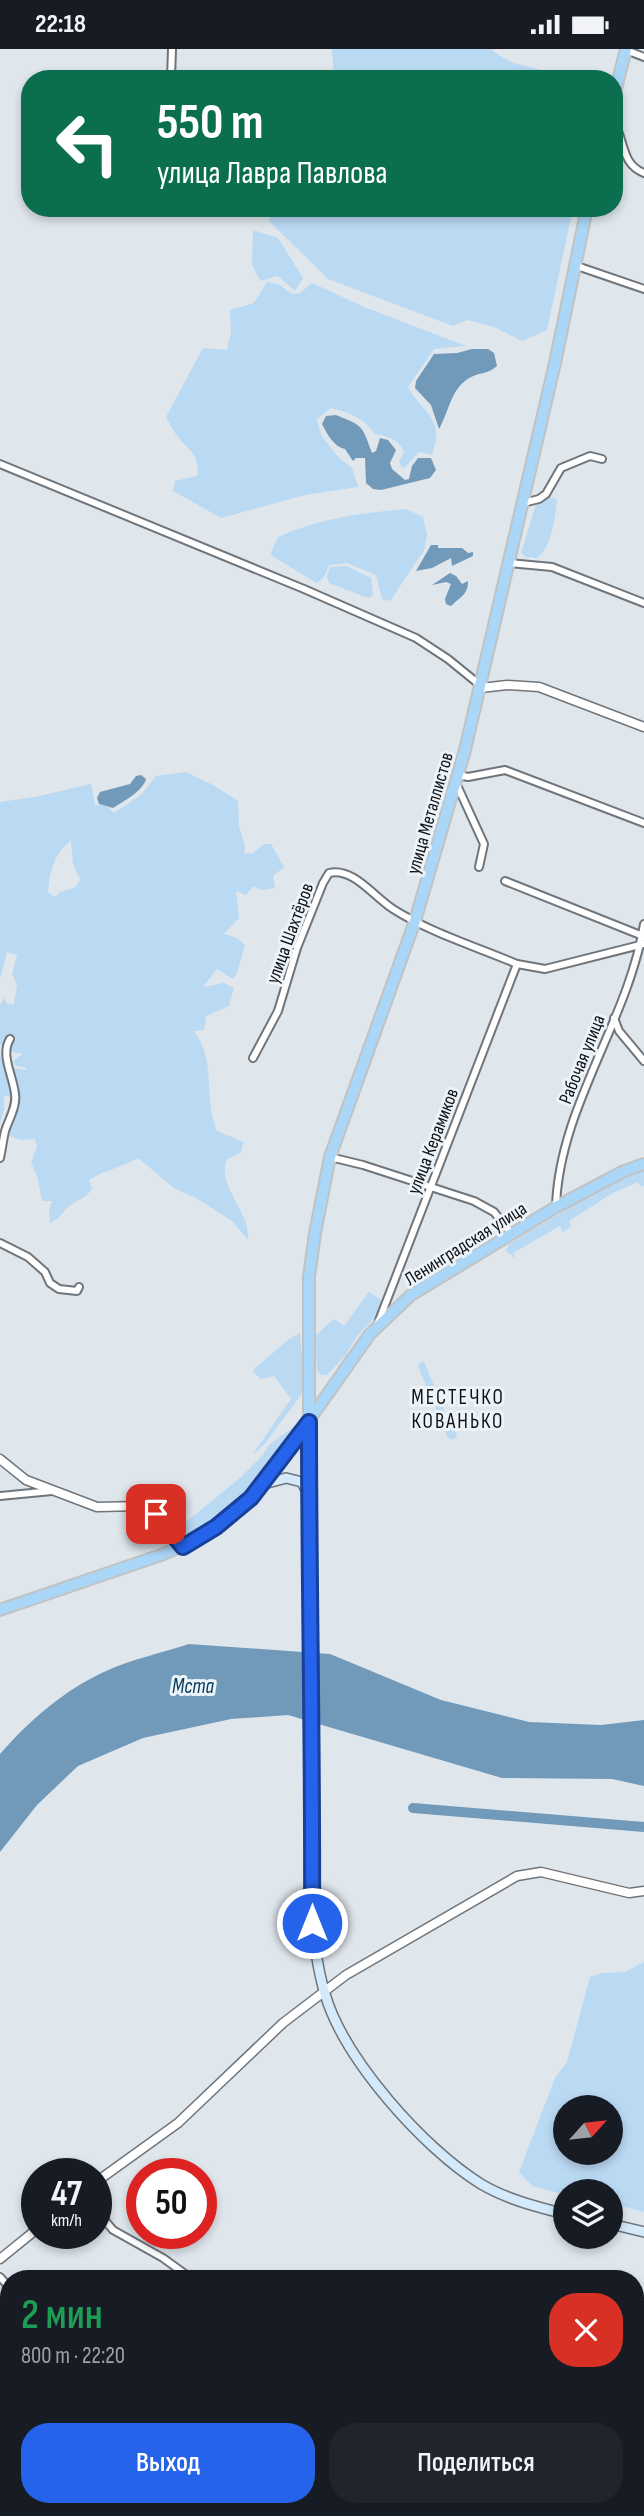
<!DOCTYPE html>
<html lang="ru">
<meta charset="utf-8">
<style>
:root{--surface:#171b24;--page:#20242c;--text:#f1f3f6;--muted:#9ea1a6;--accent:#2563eb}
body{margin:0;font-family:"Sofia Sans Condensed",sans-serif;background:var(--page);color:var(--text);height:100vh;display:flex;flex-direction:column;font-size:26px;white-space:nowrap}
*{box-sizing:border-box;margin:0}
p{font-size:23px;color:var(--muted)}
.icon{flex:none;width:38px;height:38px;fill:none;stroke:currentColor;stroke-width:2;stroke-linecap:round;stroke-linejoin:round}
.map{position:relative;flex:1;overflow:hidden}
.side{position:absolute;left:0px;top:2221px;width:644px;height:247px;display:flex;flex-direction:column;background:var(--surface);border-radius:28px 28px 0 0;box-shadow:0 4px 10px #0003}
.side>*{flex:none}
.hud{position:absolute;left:21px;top:21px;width:602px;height:147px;border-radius:28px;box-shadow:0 4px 10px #0003;background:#0b6e4f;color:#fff;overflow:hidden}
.needle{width:46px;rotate:63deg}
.buttons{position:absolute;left:553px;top:2046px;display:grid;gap:14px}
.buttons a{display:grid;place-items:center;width:70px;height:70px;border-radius:50%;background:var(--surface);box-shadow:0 4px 10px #0003;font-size:35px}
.speed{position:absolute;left:21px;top:2109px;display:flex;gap:14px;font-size:35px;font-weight:700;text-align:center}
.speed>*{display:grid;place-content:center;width:91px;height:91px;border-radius:50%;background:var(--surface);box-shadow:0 4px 10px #0003;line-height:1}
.speed small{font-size:18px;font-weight:400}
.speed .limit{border:10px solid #d22;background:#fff;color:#111}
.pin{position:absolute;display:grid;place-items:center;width:60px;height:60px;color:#fff;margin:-30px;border-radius:14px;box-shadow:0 4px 10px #0006}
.me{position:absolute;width:77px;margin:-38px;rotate:0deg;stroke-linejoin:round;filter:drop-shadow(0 0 5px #0008)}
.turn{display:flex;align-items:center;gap:24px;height:147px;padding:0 21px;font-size:32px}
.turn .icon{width:91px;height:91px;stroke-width:2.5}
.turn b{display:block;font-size:49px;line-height:60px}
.round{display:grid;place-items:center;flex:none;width:74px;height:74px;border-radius:28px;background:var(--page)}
.head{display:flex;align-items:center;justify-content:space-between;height:119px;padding:0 21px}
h1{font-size:42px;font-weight:600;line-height:52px;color:#1e9e55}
.button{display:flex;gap:14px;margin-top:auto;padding:14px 21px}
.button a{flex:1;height:80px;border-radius:28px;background:var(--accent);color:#fff;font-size:28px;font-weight:600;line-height:80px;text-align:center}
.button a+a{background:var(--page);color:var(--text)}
.status{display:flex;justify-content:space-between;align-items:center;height:49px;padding:0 35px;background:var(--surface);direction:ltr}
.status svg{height:19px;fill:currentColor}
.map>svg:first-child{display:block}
.green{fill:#bad9f3;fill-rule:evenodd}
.water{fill:#7199ba}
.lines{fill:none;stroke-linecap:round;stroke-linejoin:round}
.river{stroke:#7199ba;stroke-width:10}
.minor-casing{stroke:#6f757a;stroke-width:10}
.tertiary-casing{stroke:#6f757a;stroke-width:11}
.secondary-casing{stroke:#6f757a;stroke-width:12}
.primary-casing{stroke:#c1c2c2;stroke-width:14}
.minor{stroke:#fff;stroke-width:6}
.tertiary{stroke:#fff;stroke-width:8}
.secondary{stroke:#d4eafb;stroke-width:9}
.primary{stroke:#aad6f8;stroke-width:10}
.route-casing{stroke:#184099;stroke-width:18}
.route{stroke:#2563eb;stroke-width:12}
.labels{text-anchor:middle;stroke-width:6;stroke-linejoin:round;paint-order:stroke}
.street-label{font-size:19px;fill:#101315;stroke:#ecf3f9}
.neighbourhood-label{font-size:21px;letter-spacing:2px;fill:#101315;stroke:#ecf3f9}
.water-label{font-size:21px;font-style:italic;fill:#053a5a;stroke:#ecf3f9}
</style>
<div class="status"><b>22:18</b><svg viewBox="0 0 49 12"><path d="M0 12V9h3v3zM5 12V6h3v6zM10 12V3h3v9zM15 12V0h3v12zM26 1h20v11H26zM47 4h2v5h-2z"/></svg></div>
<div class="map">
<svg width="644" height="2467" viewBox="0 0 644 2467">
<rect width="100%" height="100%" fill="#dfe6ec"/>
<g class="green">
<path d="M332,0H491C516,22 535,14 563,30H334Z"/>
<polygon points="284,159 573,159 547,281 522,292 494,278 468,271 453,277 328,230 268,171"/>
<polygon points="253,181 278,189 303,229 295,242 278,227 260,232 252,215"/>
<path d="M267,233L278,235L292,245L300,244L312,234L364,258L466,297L434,300L408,338C415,353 434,365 436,382C437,389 434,399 432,406L419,403L403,420L399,413L404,403C398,389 388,388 375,385C363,368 350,364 331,359L317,370L321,386L339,409L352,419L358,438L305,446L221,469L173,442L175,432L197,427C201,406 188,401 178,388C173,382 170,375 166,368L203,299L227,301L231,283L230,261L254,254Z"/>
<path d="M548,447L557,450C555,468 552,498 537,509L526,508L521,504L537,452Z"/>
<path d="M406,460L423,468L427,486L424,501L390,552L382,550L376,526L347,514L329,516L324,528L317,534L272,507L271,503L278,488C324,468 357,465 406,460Z"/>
<polygon points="346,517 371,529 373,546 368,549 329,534 327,528 330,518"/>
<path d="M186,723L213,736L238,752L239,777L245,797L244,805L253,804L264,795H271L284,818L273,827L275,839L261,841L253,837L246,846L236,842L239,869L224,885L237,889L245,896L237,924L233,930L217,920L203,938L224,934L234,939L229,957L206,967L204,981L194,982C217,1012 203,1049 217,1082L244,1093L240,1104L226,1111C218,1140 251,1163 248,1191L232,1172L196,1149L174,1139L138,1109C122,1118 105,1121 89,1131L92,1139C86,1151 77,1150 68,1158C61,1165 59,1170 50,1174L49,1162L52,1152H42L37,1126L31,1114L37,1098L35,1090L21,1091L7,1086L15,1060L12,1048L4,1047V1060L0,1074V1007C6,1018 16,1020 27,1021L25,1018L16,1017L13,1012L23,1005L8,1002L0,995V955L5,949L7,955H14L17,936L12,925L17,906L7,903L0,930V753L35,748L91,735L95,756L106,757L114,764L142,745L156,727ZM71,791L73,815L80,831L76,838L60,843L55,848L48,843C50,822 54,805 71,791Z"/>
<path d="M644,1122V1137L641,1138L638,1133L611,1145L569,1172L571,1177L563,1183L560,1177L513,1204L516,1210L506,1202L509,1195C554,1170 595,1138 644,1122Z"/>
<polygon points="369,1243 383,1252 376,1267 357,1287 345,1307 327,1326 321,1326 317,1322 316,1286 334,1270 344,1277"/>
<polygon points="300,1284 304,1331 301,1346 264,1396 253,1405 291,1350 274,1327 261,1330 254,1324 253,1321 289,1290"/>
<polygon points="422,1312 425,1315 446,1366 457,1386 454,1391 448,1389 418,1317"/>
<path d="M300,1373C297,1382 289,1392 283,1400C260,1434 222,1481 179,1488L180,1478L240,1429L262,1407L269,1396Z"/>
<path d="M644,1913V2163L611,2154V2142H565V2146L532,2137L519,2123L555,2029L567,2013L590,1928L602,1924L625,1923ZM565,2058H611V2104H565Z"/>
</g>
<g class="water">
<path d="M472,300H488L494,304L497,317C488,325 481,323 471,328C451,338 449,363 439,380L431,356L415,339L416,332L434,305L457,304Z"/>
<path d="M336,366C364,377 362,377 372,404L376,402L380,389L388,391L396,401L390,414L392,420L405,431L409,430L412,417L418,409H431L436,421L430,429L381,441L373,440L366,434L365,409H356L353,412L345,400C334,398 327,385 322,375L326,367Z"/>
<polygon points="431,496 438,496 438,499 462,499 468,504 473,503 473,507 452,517 451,509 432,519 416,522"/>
<path d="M450,524L456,527L462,535L468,532C468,546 460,548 451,557L446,555L445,550L451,535L446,533L432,536Z"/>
<path d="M141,726L146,730C143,742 124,752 113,759L99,755L97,749L100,743L130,735L136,727Z"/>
<path d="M189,1595L330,1605L441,1651L529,1673L601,1676L644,1671V1737L612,1730L502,1729L288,1666L231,1670L143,1689L78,1717L37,1756L0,1803V1705C30,1671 64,1641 106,1622C132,1610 162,1604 189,1595Z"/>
</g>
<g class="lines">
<polyline class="river" points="413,1759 644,1778"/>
<g class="minor-casing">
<g id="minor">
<polyline points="626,1 644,8"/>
<polyline points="171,30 172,0"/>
<path d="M614,73C625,92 621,115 644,124"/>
<polyline points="574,216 644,240"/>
<polyline points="0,415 304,540 416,589 448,610 480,636"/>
<polyline points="523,454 539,450 546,445 561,419 590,407 602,410"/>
<polyline points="509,514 552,518 644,554"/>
<polyline points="458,726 468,728 505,721 644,774"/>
<polyline points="456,734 484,795 479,818"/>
<polyline points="505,832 643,887"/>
<polyline points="614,969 619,982 644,1012"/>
<path d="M253,1009L278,962L297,899L323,834L329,824C353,818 374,848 393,860C429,883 477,898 517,915L545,920L644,895"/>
<polyline points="330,1108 363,1116 474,1152 494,1163 512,1185"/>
<path d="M0,1109C2,1100 3,1091 5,1082C9,1070 17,1057 15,1045C13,1026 0,1006 10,990"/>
<path d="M556,1158C559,1058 628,973 644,875"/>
<polyline points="0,1194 28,1208 45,1223 50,1234 59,1240 77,1242 79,1238"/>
<polyline points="378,1274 517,915"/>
<polyline points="0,1447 52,1442"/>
<polyline points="96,2161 113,2181 163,2209 192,2230"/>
<polyline points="0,2228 9,2238"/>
<polyline points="0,2404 9,2389"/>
<polyline points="101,2459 103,2467"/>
</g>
</g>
<g class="tertiary-casing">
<g id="tertiary">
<polyline points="481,639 507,636 539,638 644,678"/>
<polyline points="0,1410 26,1431 97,1458 141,1457 156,1465 183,1498"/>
<polyline points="96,2133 178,2074 283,1974 346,1926 517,1827 541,1823 629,1844 644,1842"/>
<polyline points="0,2210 37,2180"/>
</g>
</g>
<g class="secondary-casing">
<g id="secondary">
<path d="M309,1373C309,1437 308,1501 309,1564C310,1609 313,1653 313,1697C314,1774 303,1872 325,1945C344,2010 423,2099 481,2135C506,2150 537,2158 565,2165"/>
<polyline points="264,1435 286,1429 302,1433 307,1443"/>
<polyline points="611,2175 644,2183"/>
</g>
</g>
<g class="primary-casing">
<g id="primary">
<polyline points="614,47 626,0"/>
<polyline points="309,1373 309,1228 315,1184 330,1108 415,872 465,701 555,314 587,159"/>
<path d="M0,1561L161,1506C201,1491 235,1466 264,1435L370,1285L411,1246L556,1158L624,1122L644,1115"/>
</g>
</g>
<use href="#minor" class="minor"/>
<use href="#tertiary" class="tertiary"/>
<use href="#secondary" class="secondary"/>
<use href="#primary" class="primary"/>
</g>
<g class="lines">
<g class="route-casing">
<path id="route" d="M156,1465L183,1498L216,1478L251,1449L309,1373C309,1540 313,1707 312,1874"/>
</g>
<use href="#route" class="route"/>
</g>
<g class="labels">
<g class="street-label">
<text transform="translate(429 764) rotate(-74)" y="7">улица Металлистов</text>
<text transform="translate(289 884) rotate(-70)" y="7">улица Шахтёров</text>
<text transform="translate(581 1010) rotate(-68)" y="7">Рабочая улица</text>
<text transform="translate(432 1092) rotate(-69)" y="7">улица Керамиков</text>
<text transform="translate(465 1194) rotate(-32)" y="7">Ленинградская улица</text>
</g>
<g class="neighbourhood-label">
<text x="458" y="1355">МЕСТЕЧКО<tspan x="458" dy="24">КОВАНЬКО</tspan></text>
</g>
<g class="water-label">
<text x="193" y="1644">Мста</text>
</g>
</g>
</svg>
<div class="buttons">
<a><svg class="needle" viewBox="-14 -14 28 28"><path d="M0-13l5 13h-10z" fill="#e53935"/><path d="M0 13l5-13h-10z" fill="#9ea1a6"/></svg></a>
<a><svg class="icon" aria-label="layers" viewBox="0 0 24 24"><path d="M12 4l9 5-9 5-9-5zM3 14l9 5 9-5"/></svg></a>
</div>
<div class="speed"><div>47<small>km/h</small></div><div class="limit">50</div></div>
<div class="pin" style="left:156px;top:1465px;background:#d93025"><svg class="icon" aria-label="arrive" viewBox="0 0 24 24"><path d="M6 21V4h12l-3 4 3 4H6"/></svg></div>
<svg class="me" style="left:312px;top:1874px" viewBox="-20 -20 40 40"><circle r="17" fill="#2563eb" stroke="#fff" stroke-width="3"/><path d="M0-11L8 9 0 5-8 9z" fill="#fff"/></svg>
<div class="hud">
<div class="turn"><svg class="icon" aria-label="left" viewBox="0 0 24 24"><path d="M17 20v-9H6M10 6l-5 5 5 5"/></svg><div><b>550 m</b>улица Лавра Павлова</div></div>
</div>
<section class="side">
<div class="head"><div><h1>2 мин</h1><p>800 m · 22:20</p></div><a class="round" style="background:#d93025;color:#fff"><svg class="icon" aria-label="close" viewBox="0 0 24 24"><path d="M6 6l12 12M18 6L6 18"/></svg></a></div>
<div class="button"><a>Выход</a><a>Поделиться</a></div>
</section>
</div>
